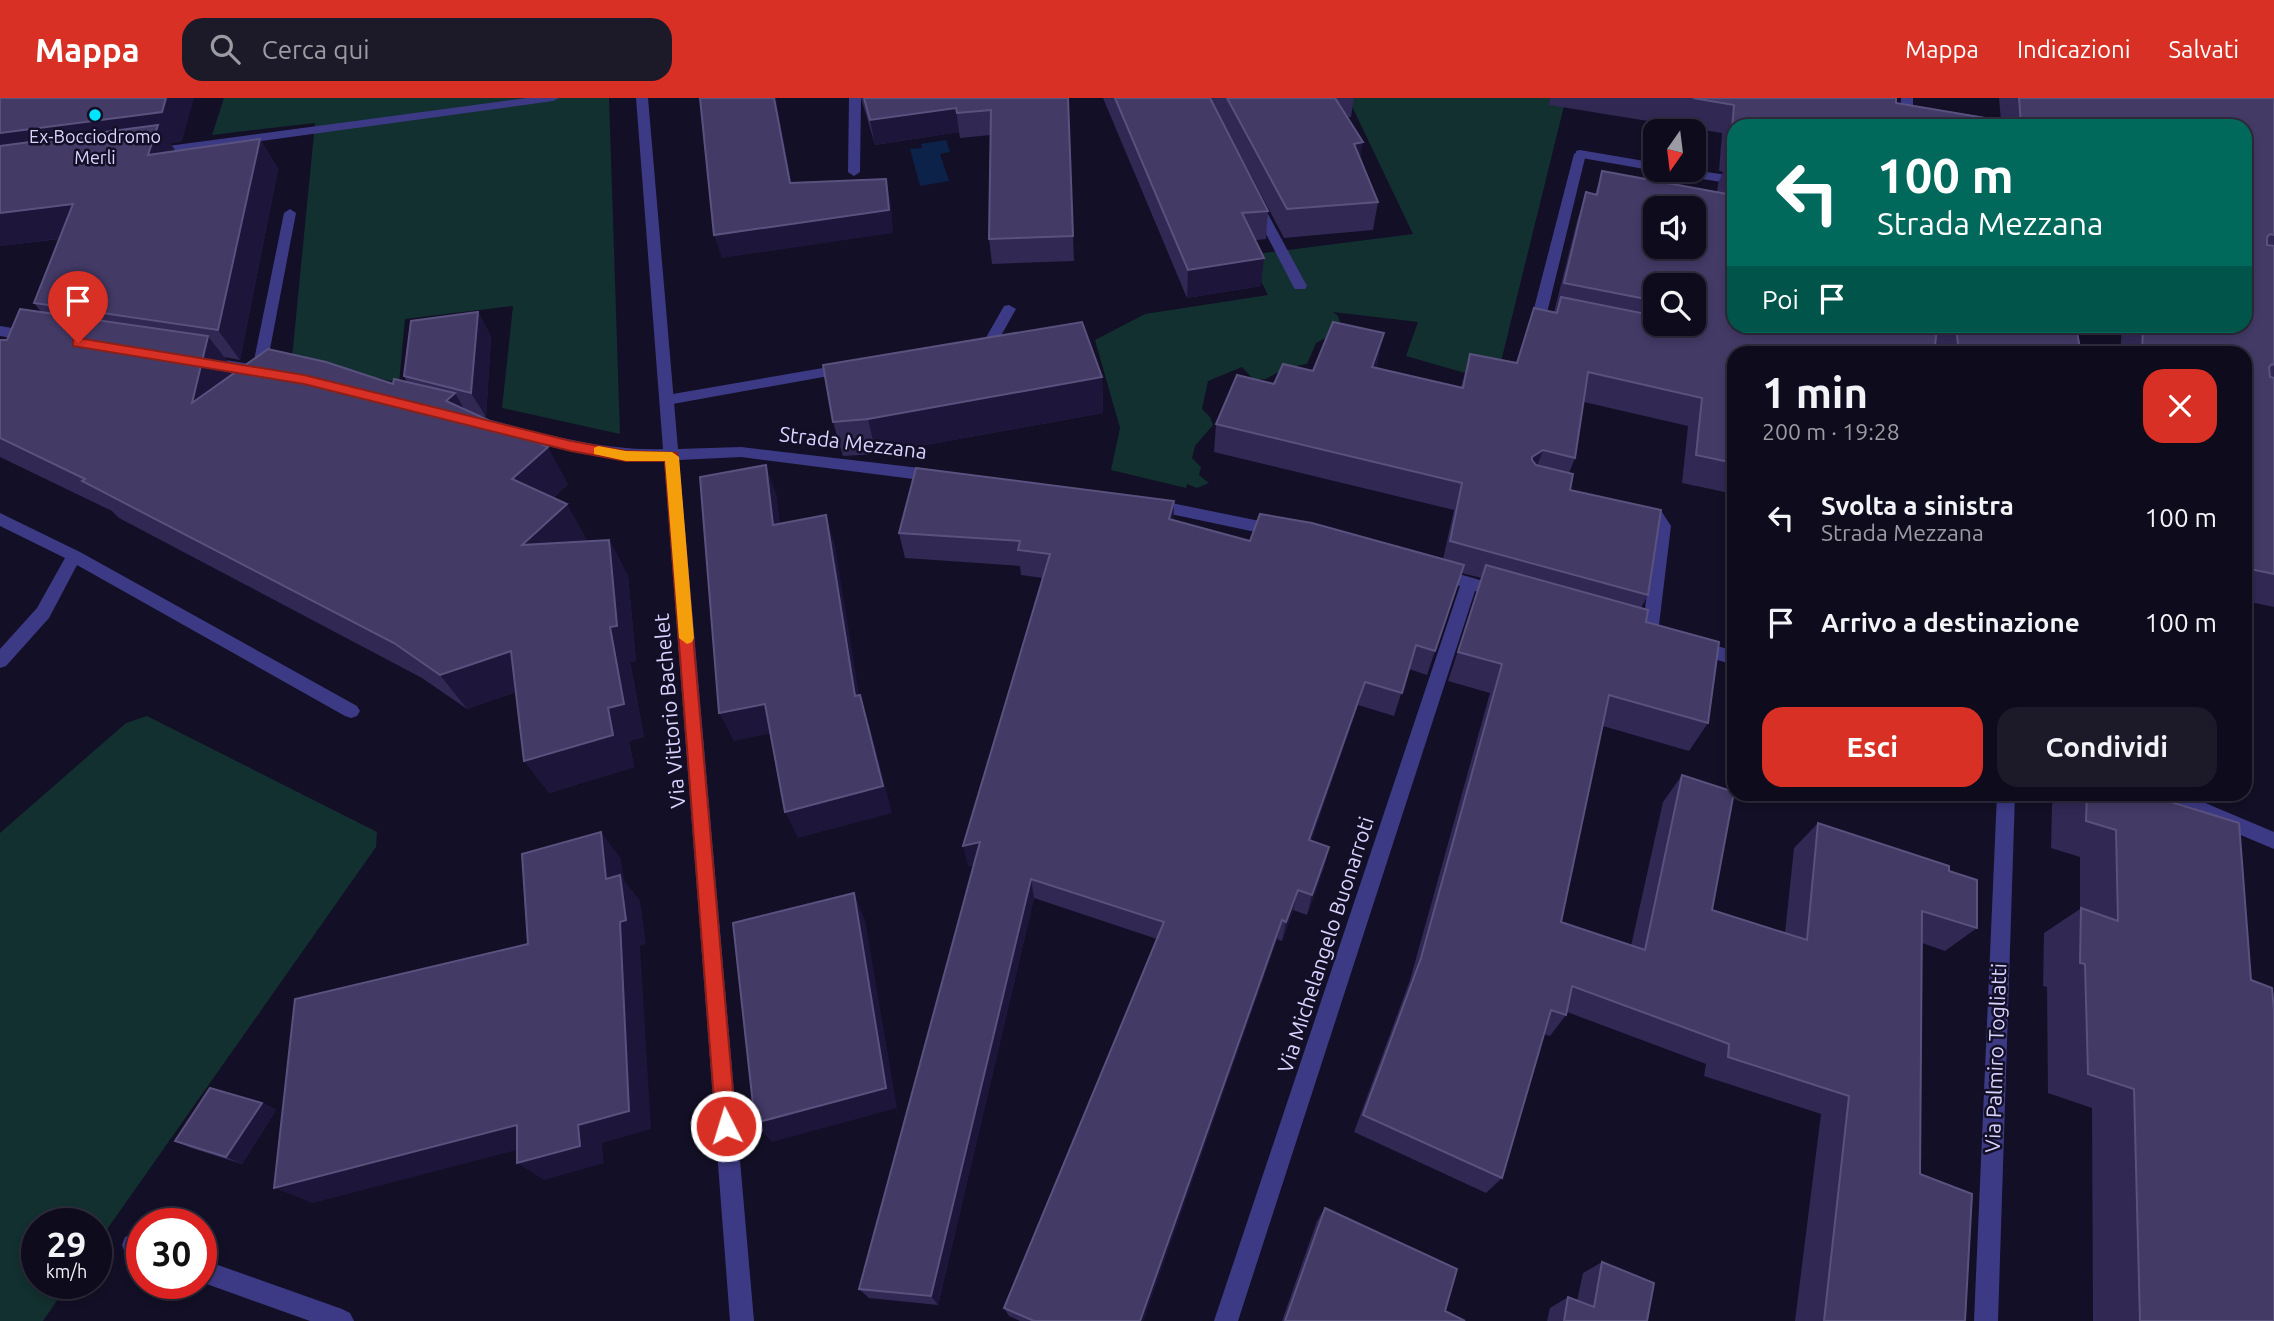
<!DOCTYPE html>
<html lang="it">
<meta charset="utf-8">
<style>
:root{--surface:#0e0b1c;--page:#1c1929;--text:#f1f3f6;--muted:#9b9ba3;--line:#2e2b3b;--accent:#d93025}
body{margin:0;font-family:Ubuntu,sans-serif;background:var(--page);color:var(--text);height:100vh;display:flex;flex-direction:column;font-size:26px;white-space:nowrap}
*{box-sizing:border-box;margin:0}
p{font-size:23px;color:var(--muted)}
.icon{flex:none;width:38px;height:38px;fill:none;stroke:currentColor;stroke-width:2;stroke-linecap:round;stroke-linejoin:round}
.map{position:relative;flex:1;overflow:hidden}
.panel{position:absolute;left:1727px;top:248px;width:525px;height:455px;display:flex;flex-direction:column;background:var(--surface);border-radius:21px;box-shadow:0 4px 10px #0003,0 0 0 2px var(--line)}
.panel>*{flex:none}
.guide{position:absolute;left:1727px;top:21px;width:525px;height:214px;border-radius:21px;box-shadow:0 4px 10px #0003,0 0 0 2px var(--line);background:#00695c;color:#fff;overflow:hidden}
.needle{width:46px;rotate:194deg}
.controls{position:absolute;left:1643px;top:21px;display:grid;gap:14px}
.controls a{display:grid;place-items:center;width:63px;height:63px;border-radius:14px;background:var(--surface);box-shadow:0 4px 10px #0003,0 0 0 2px var(--line);font-size:35px}
.speed{position:absolute;left:21px;top:1110px;display:flex;gap:14px;font-size:35px;font-weight:700;text-align:center}
.speed>*{display:grid;place-content:center;width:91px;height:91px;border-radius:50%;background:var(--surface);box-shadow:0 4px 10px #0003,0 0 0 2px var(--line);line-height:1}
.speed small{font-size:18px;font-weight:400}
.speed .limit{border:10px solid #d22;background:#fff;color:#111}
.pin{position:absolute;display:grid;place-items:center;width:60px;height:60px;color:#fff;margin:-72px -30px;border-radius:50% 50% 50% 0;rotate:-45deg;box-shadow:0 0 7px #0007}
.pin .icon{rotate:45deg}
.me{position:absolute;width:77px;margin:-38px;rotate:355deg;stroke-linejoin:round;filter:drop-shadow(0 0 5px #0008)}
.turn{display:flex;align-items:center;gap:24px;height:147px;padding:0 35px;font-size:32px}
.turn .icon{width:91px;height:91px;stroke-width:2.5}
.turn b{display:block;font-size:49px;line-height:60px}
.then{display:flex;align-items:center;height:66px;padding:0 35px;background:#0003;gap:14px;font-size:26px}
.round{display:grid;place-items:center;flex:none;width:74px;height:74px;border-radius:21px;background:var(--page)}
.summary{display:flex;align-items:center;justify-content:space-between;height:119px;padding:0 35px}
h1{font-size:42px;font-weight:600;line-height:52px}
.action{display:flex;gap:14px;margin-top:auto;padding:14px 35px}
.action a{flex:1;height:80px;border-radius:21px;background:var(--accent);color:#fff;font-size:28px;font-weight:600;line-height:80px;text-align:center}
.action a+a{background:var(--page);color:var(--text)}
ul{padding:0;list-style:none}
li{display:flex;align-items:center;gap:21px;height:105px;padding:0 35px}
li div{flex:1}
li b{display:block;font-size:26px}
li em{font-style:normal}
header{display:flex;align-items:center;gap:42px;box-sizing:border-box;height:98px;padding:0 35px;background:var(--accent);color:#fff}
header strong{font-size:33px}
nav{display:flex;gap:38px;margin-inline-start:auto;font-size:24px}
.search{width:490px;height:63px;background:var(--page);display:flex;align-items:center;gap:18px;box-sizing:border-box;padding:0 24px;border-radius:21px;color:var(--muted);font-size:26px}
.map>svg:first-child{display:block}
.green{fill:#12302f}
.water{fill:#0c2248}
.lines{fill:none;stroke-linecap:round;stroke-linejoin:round}
.service{fill:#3d3a85;fill-rule:evenodd}
.minor{fill:#3d3a85;fill-rule:evenodd}
.wall{fill:#312854;fill-rule:evenodd}
.shaded-wall{fill:#1d163a}
.building{fill:#433a66;stroke:#5a527e;stroke-width:2;fill-rule:evenodd}
.route{fill:#d93025;stroke:#8d1f18;stroke-width:2}
.slow{fill:#f59e0b}
.poi-dot{fill:#00e5ff;stroke:#130f26;stroke-width:2.5}
.labels{text-anchor:middle;stroke-width:5;stroke-linejoin:round;paint-order:stroke}
.far-poi-label{font-size:18px;fill:#d9d4ff;stroke:#130f26}
.street-label{font-size:21px;fill:#d9d4ff;stroke:#130f26}
</style>
<header>
<strong>Mappa</strong>
<div class="search"><svg class="icon" aria-label="search" viewBox="0 0 24 24"><circle cx="10" cy="10" r="6"/><path d="M15 15l6 6"/></svg>Cerca qui</div>
<nav><a>Mappa</a><a>Indicazioni</a><a>Salvati</a></nav>
</header>
<div class="map">
<svg width="2274" height="1223" viewBox="0 0 2274 1223">
<rect width="100%" height="100%" fill="#130f26"/>
<g class="green">
<polygon points="224,0 609,0 620,336 502,310 513,208 405,221 399,285 292,260 315,25 212,37"/>
<polygon points="1348,0 1566,0 1496,284 1406,258 1418,224 1333,214 1338,218 1342,231 1316,245 1307,266 1285,270 1266,281 1254,282 1242,269 1208,283 1202,311 1210,319 1213,327 1195,348 1192,360 1201,369 1199,377 1209,385 1197,390 1187,386 1186,390 1111,372 1120,330 1095,242 1145,216 1268,197 1248,157 1413,136"/>
<polygon points="147,618 377,734 376,749 96,1147 96,1125 37,1125 37,1185 69,1185 43,1223 0,1223 0,735 126,625"/>
</g>
<polygon class="water" points="946,42 950,54 940,56 949,83 920,88 910,51 922,50 921,46"/>
<g class="lines">
<g class="service">
<polygon points="849,0 861,0 860,74 854,78 848,74"/>
<polygon points="1580,52 1586,56 1547,215 1560,218 1562,221 1555,225 1534,221 1532,218 1574,56"/>
<polygon points="290,111 296,115 266,272 259,277 252,272 284,115"/>
<polygon points="1009,207 1016,211 994,250 972,252 972,246 984,243 1004,208"/>
<polygon points="846,266 853,271 851,274 667,307 660,302 667,297"/>
<polygon points="1641,408 1662,414 1671,428 1658,535 1656,540 1644,540 1642,535 1655,429 1651,422 1635,418 1633,414 1635,410"/>
<polygon points="0,415 80,454 357,608 360,613 357,618 351,620 345,618 77,467 49,520 6,568 0,570 0,551 37,510 65,460 0,428"/>
</g>
<g class="minor">
<polygon points="527,0 559,0 553,3 153,58 147,54 153,50"/>
<path d="M636,0H648L678,351L741,349L937,372L945,378L937,384L741,359L679,362L754,1223H730L664,362C603,364 544,348 486,331L484,327L491,322C548,337 604,353 663,351Z"/>
<rect x="1901" y="0" width="12" height="28"/>
<polygon points="1580,52 1656,65 1656,72 1660,72 1656,73 1576,59 1576,53"/>
<polygon points="1665,72 1693,72 1734,78 1734,86 1671,76"/>
<polygon points="1256,101 1262,105 1307,188 1305,191 1295,191 1293,188 1250,105"/>
<polygon points="0,228 31,233 38,238 31,243 0,238"/>
<polygon points="207,259 263,268 270,273 263,278 202,267 202,261"/>
<polygon points="1152,401 1279,427 1287,433 1279,439 1147,411 1144,407 1147,403"/>
<polygon points="1438,470 1508,490 1510,494 1502,500 1475,493 1238,1223 1214,1223 1460,488 1432,480 1430,476"/>
<polygon points="1697,542 1734,553 1734,567 1691,554 1689,549 1691,544"/>
<polygon points="1997,696 2015,696 1998,1223 1974,1223"/>
<polygon points="2154,696 2184,696 2274,734 2274,751 2157,702"/>
<polygon points="133,1136 142,1139 142,1161 125,1155 122,1147 125,1139"/>
<polygon points="201,1161 342,1211 350,1215 354,1223 310,1223 201,1184"/>
</g>
</g>
<g class="wall">
<polygon points="0,0 182,43 170,45 176,53 260,41 278,71 240,262 224,259 235,274 393,286 407,284 404,278 478,214 491,239 486,319 478,318 568,386 553,400 587,442 586,443 609,442 628,478 636,563 630,564 644,639 629,643 634,669 549,695 516,594 467,611 422,580 119,420 112,413 0,359 0,242 7,242 41,214 34,205 59,141 0,148"/>
<polygon points="861,0 1068,0 1074,163 992,166 989,141 991,37 960,40 959,34 875,47"/>
<polygon points="1103,0 1354,0 1351,19 1347,19 1361,61 1378,104 1373,132 1284,140 1216,11 1268,113 1266,141 1256,142 1261,188 1187,200"/>
<path d="M1550,0H1896V5L2001,22L1999,0H2274V509L2245,503V256H2120L2122,228H2245V28H1734V228H2076L2081,256H1937L1935,244L1734,256V396L1682,385L1688,328L1584,304L1575,360L1569,375L1570,392L1648,497L1641,510L1646,524L1708,625L1689,653L1603,628L1561,824L1631,848L1663,704L1682,677L1712,812L1785,835L1794,750L1818,725L1949,773L1977,830L1945,853L1922,845L1920,1076L1965,1223H1795L1821,1016L1704,978L1706,966L1567,914L1566,917L1550,938L1544,936L1502,1080L1486,1095L1354,1034L1410,882L1490,595L1448,583L1482,480L1461,475L1427,577L1409,571L1394,618L1358,607L1311,743L1329,749L1324,770L1307,817L1293,812L1282,843L1277,841L1143,1223H1020L1009,1218L1004,1210L1157,841L1034,800L938,1207L869,1200L859,1191L974,767L968,768L1043,480L1021,477L1020,468L905,460L899,435L1174,403L1173,422L1250,443L1443,461L1454,412L1214,354L1216,326L1274,286L1313,273L1378,263L1376,270L1461,289L1470,256L1517,265L1555,215L1554,214L1577,123L1586,94L1595,96L1602,73L1717,94L1718,86L1723,74L1719,73L1722,35L1549,7ZM1656,187H1694V226H1656Z"/>
<polygon points="1102,279 1103,315 876,356 843,358 833,324"/>
<polygon points="2064,696 2145,696 2274,1223 2093,1223 2092,1010 2048,995 2047,889 2043,888 2044,835 2080,811 2080,759 2051,750 2052,706"/>
<polygon points="262,1005 276,1012 242,1066 191,1050 175,1043"/>
<polygon points="1325,1110 1445,1213 1465,1223 1282,1223 1317,1123"/>
<polygon points="1602,1164 1647,1223 1547,1223 1550,1210 1568,1199 1577,1203 1583,1175"/>
</g>
<g class="shaded-wall">
<polygon points="166,0 194,0 182,43 170,45 178,57 148,57 0,67 0,35"/>
<polygon points="774,0 776,0 796,109 790,85"/>
<polygon points="956,10 959,34 875,47 870,22"/>
<polygon points="260,41 278,71 240,262 218,232"/>
<polygon points="1363,44 1359,73 1354,46"/>
<polygon points="886,81 891,105 893,135 722,160 714,137"/>
<polygon points="73,106 96,136 0,148 0,115"/>
<polygon points="1264,160 1261,188 1187,200 1188,172"/>
<polygon points="478,214 491,239 486,319 471,295"/>
<polygon points="1384,235 1378,263 1366,297 1372,269"/>
<polygon points="208,238 237,276 192,305"/>
<polygon points="1102,279 1103,315 876,356 868,321"/>
<polygon points="455,295 477,333 446,303"/>
<polygon points="548,349 568,386 533,418 512,381"/>
<polygon points="1543,352 1533,379 1532,359"/>
<polygon points="766,367 777,399 784,458 773,427"/>
<polygon points="1174,403 1173,428 1169,421"/>
<polygon points="567,406 587,442 544,483 522,447"/>
<polygon points="826,417 835,448 864,627 855,598"/>
<polygon points="609,442 628,478 636,563 630,564 644,639 629,643 634,669 549,695 524,663 608,610"/>
<polygon points="511,553 535,587 467,611 440,577"/>
<polygon points="1365,584 1358,607 1304,763 1309,742"/>
<polygon points="860,597 869,625 892,715 798,740 785,714"/>
<polygon points="765,606 777,634 734,643 719,615"/>
<polygon points="601,734 621,761 624,782 640,803 646,846 640,848 651,1031 602,1045 604,1065 544,1082 517,1065 578,1027 620,824 606,781"/>
<polygon points="980,744 985,764 968,768 963,748"/>
<polygon points="1329,749 1324,770 1307,817 1312,797"/>
<polygon points="1031,781 1034,800 938,1207 931,1198"/>
<polygon points="1298,792 1293,812 1282,843 1286,824"/>
<polygon points="854,795 865,822 897,1010 772,1044 755,1025"/>
<polygon points="1282,822 1277,841 1143,1223 1140,1223"/>
<polygon points="262,1005 276,1012 242,1066 226,1059"/>
<polygon points="517,1027 544,1045 313,1105 274,1090"/>
</g>
<g class="building">
<polygon points="0,0 166,0 162,14 0,35"/>
<polygon points="700,0 774,0 790,85 886,81 889,112 714,137"/>
<polygon points="864,0 1068,0 1073,138 989,141 991,12 957,15 956,10 870,22"/>
<polygon points="1115,0 1210,0 1268,113 1242,115 1264,160 1188,172"/>
<polygon points="1227,0 1335,0 1363,44 1354,46 1378,104 1287,111"/>
<polygon points="1693,0 1896,0 1896,5 2021,26 2019,0 2274,0 2274,137 2270,136 2267,139 2267,147 2274,148 2274,267 2272,266 2269,269 2270,279 2274,280 2274,476 2245,470 2245,256 2142,256 2143,228 2245,228 2245,28 1734,28 1734,45 1731,45 1734,7"/>
<polygon points="158,27 148,57 260,41 218,232 34,205 73,106 0,115 0,48"/>
<path d="M1730,58H1734V228H1920V230H1937L1934,256H1734V365L1696,357L1702,300L1588,274L1575,360L1543,352L1532,359V362L1536,367L1573,376L1570,392L1661,412L1648,497L1450,443L1462,385L1216,326L1237,277L1274,286L1283,266L1313,273L1333,224L1384,235L1372,269L1463,290L1470,256L1517,265L1534,210L1557,215L1561,199L1656,218V226H1694V187H1656V203L1564,185L1586,94L1597,97L1602,73L1727,96ZM1656,110H1694V149H1656Z"/>
<polygon points="20,211 208,238 192,305 268,251 326,264 393,286 394,281 455,295 446,303 548,349 512,381 567,406 522,447 609,442 617,528 610,529 624,606 608,610 613,637 524,663 511,553 440,577 394,545 82,383 85,381 0,340 0,242 7,242"/>
<polygon points="478,214 471,295 404,278 411,223"/>
<polygon points="1082,224 1102,279 868,321 833,324 823,267"/>
<polygon points="1956,228 2076,228 2081,256 1959,256"/>
<polygon points="766,367 773,427 826,417 855,598 860,597 883,688 785,714 765,606 719,615 700,379"/>
<polygon points="916,370 1174,403 1169,421 1250,443 1260,416 1312,425 1464,467 1435,553 1416,547 1402,595 1365,584 1309,742 1329,749 1312,797 1298,792 1286,824 1282,822 1140,1223 1034,1223 1004,1210 1164,824 1031,781 931,1198 859,1191 980,744 963,748 1050,456 1018,452 1020,443 899,435"/>
<polygon points="1486,467 1648,512 1646,524 1719,544 1708,625 1609,597 1561,824 1645,852 1682,677 1734,694 1712,812 1807,842 1818,725 1949,768 1949,773 1977,782 1977,830 1922,813 1920,1076 1972,1096 1965,1223 1824,1223 1849,998 1728,959 1729,946 1572,888 1566,917 1551,912 1502,1080 1363,1017 1421,860 1502,566 1458,554"/>
<polygon points="2087,696 2145,696 2239,725 2251,882 2272,890 2274,912 2274,1223 2140,1223 2134,991 2088,976 2085,866 2080,865 2081,810 2118,823 2116,732 2086,723"/>
<polygon points="601,734 606,781 620,777 626,822 620,824 629,1013 578,1027 580,1048 517,1065 517,1027 274,1090 295,901 528,846 522,756"/>
<polygon points="854,795 886,990 755,1025 733,825"/>
<polygon points="210,990 262,1005 226,1059 175,1043"/>
<polygon points="1325,1110 1457,1171 1445,1213 1465,1223 1285,1223"/>
<polygon points="1602,1164 1654,1185 1647,1223 1564,1223 1568,1199 1594,1209"/>
</g>
<polygon class="route" points="78,240 304,277 571,343 626,353 677,355 736,1028 733,1035 726,1038 719,1035 716,1028 665,363 626,363 571,353 304,286 73,248 73,242"/>
<polygon class="slow" points="598,348 626,353 672,354 679,359 694,540 692,544 687,546 679,540 665,363 626,363 594,356 594,350"/>
<circle class="poi-dot" cx="95" cy="17" r="7"/>
<g class="labels">
<g class="far-poi-label">
<text x="95" y="45">Ex-Bocciodromo<tspan x="95" dy="21">Merli</tspan></text>
</g>
<g class="street-label">
<text transform="translate(853 345) rotate(7)" y="7">Strada Mezzana</text>
<text transform="translate(670 613) rotate(-95)" y="7">Via Vittorio Bachelet</text>
<text transform="translate(1326 847) rotate(-72)" y="7">Via Michelangelo Buonarroti</text>
<text transform="translate(1996 960) rotate(-88)" y="7">Via Palmiro Togliatti</text>
</g>
</g>
</svg>
<div class="controls">
<a><svg class="needle" viewBox="-14 -14 28 28"><path d="M0-13l5 13h-10z" fill="#e53935"/><path d="M0 13l5-13h-10z" fill="#9b9ba3"/></svg></a>
<a><svg class="icon" aria-label="sound" viewBox="0 0 24 24"><path d="M4 9h4l5-4v14l-5-4H4zM17 9q2 3 0 6"/></svg></a>
<a><svg class="icon" aria-label="search" viewBox="0 0 24 24"><circle cx="10" cy="10" r="6"/><path d="M15 15l6 6"/></svg></a>
</div>
<div class="speed"><div>29<small>km/h</small></div><div class="limit">30</div></div>
<div class="pin" style="left:78px;top:245px;background:#d93025"><svg class="icon" aria-label="arrive" viewBox="0 0 24 24"><path d="M6 21V4h12l-3 4 3 4H6"/></svg></div>
<svg class="me" style="left:726px;top:1028px" viewBox="-20 -20 40 40"><circle r="17" fill="#d93025" stroke="#fff" stroke-width="3"/><path d="M0-11L8 9 0 5-8 9z" fill="#fff"/></svg>
<div class="guide">
<div class="turn"><svg class="icon" aria-label="left" viewBox="0 0 24 24"><path d="M17 20v-9H6M10 6l-5 5 5 5"/></svg><div><b>100 m</b>Strada Mezzana</div></div>
<div class="then">Poi<svg class="icon" aria-label="arrive" viewBox="0 0 24 24"><path d="M6 21V4h12l-3 4 3 4H6"/></svg></div>
</div>
<section class="panel">
<div class="summary"><div><h1>1 min</h1><p>200 m · 19:28</p></div><a class="round" style="background:#d93025;color:#fff"><svg class="icon" aria-label="close" viewBox="0 0 24 24"><path d="M6 6l12 12M18 6L6 18"/></svg></a></div>
<ul>
<li><svg class="icon" aria-label="left" viewBox="0 0 24 24"><path d="M17 20v-9H6M10 6l-5 5 5 5"/></svg><div><b>Svolta a sinistra</b><p>Strada Mezzana</p></div><em>100 m</em></li>
<li><svg class="icon" aria-label="arrive" viewBox="0 0 24 24"><path d="M6 21V4h12l-3 4 3 4H6"/></svg><div><b>Arrivo a destinazione</b></div><em>100 m</em></li>
</ul>
<div class="action"><a>Esci</a><a>Condividi</a></div>
</section>
</div>
